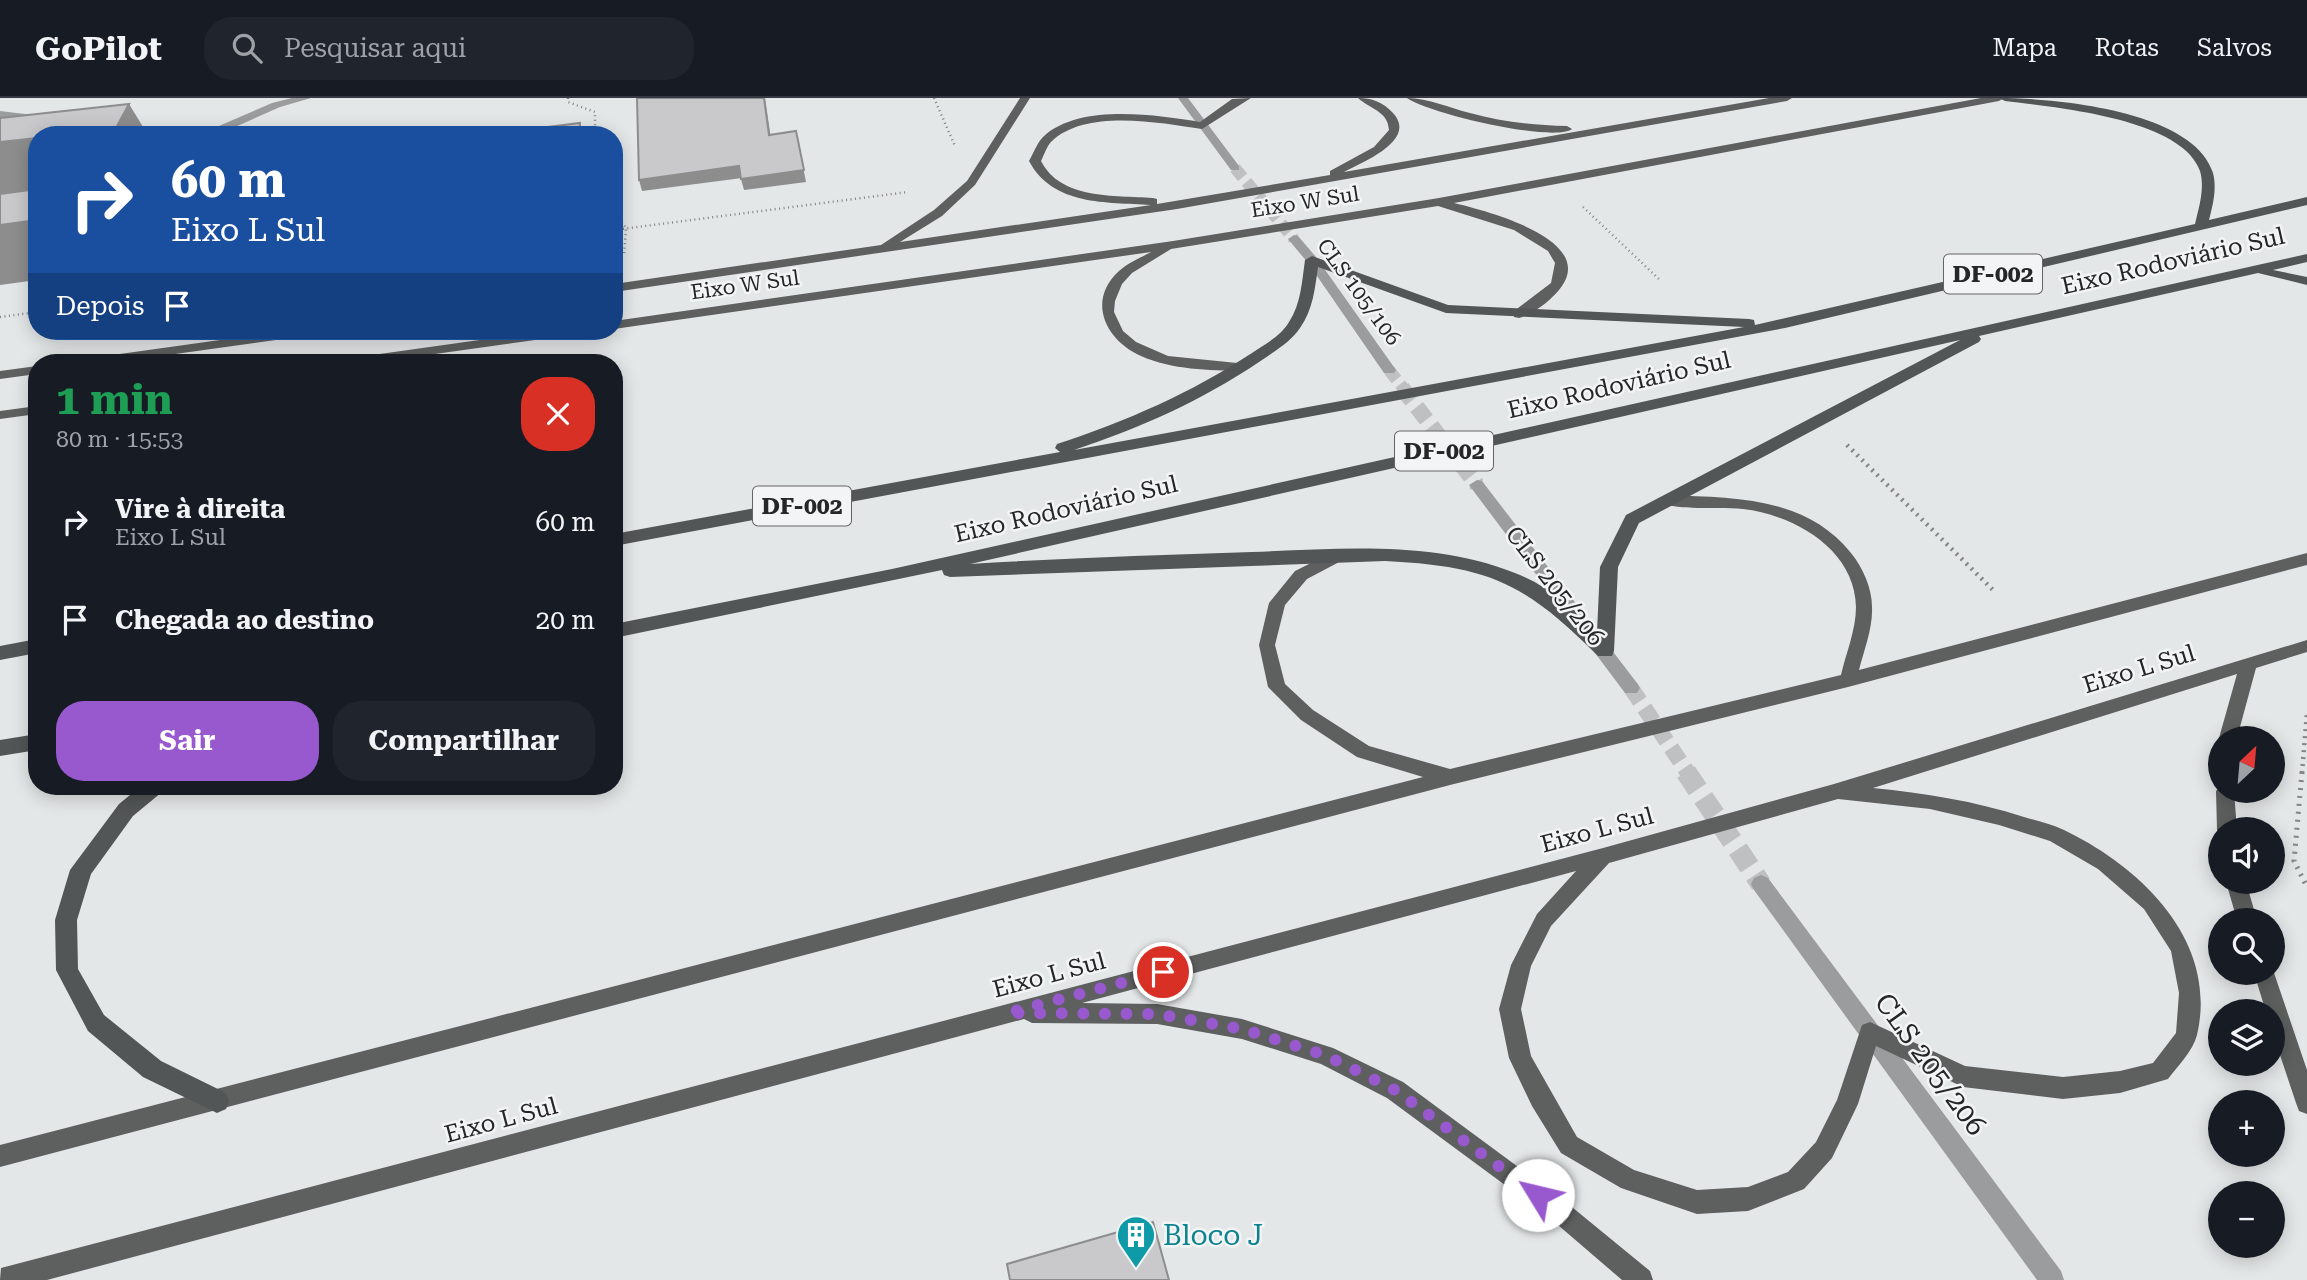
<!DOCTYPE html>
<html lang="pt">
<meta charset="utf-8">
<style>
:root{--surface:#171b24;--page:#20242c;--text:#f1f3f6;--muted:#9ea1a6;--line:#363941;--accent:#9859cf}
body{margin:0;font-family:"Roboto Serif",serif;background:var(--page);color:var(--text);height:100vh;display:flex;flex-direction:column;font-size:26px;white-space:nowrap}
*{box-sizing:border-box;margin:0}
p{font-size:23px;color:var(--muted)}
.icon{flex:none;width:38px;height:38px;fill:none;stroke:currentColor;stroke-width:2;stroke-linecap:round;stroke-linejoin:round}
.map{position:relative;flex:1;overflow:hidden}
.side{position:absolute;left:28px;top:256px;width:595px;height:441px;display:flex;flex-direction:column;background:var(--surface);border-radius:28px;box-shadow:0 4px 18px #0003}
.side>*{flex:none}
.guide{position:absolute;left:28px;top:28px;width:595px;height:214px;border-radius:28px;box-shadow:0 4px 18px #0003;background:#1a4fa0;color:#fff;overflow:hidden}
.needle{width:46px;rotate:26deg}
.tools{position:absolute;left:2208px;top:628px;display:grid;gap:14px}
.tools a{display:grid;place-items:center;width:77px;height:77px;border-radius:50%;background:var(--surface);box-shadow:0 4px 18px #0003;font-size:35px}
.pin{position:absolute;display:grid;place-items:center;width:60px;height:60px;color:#fff;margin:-30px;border:4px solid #fff;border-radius:50%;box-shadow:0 2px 7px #0007}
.me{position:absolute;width:77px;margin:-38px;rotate:306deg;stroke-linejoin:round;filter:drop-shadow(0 0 5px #0008)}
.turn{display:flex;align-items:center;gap:24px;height:147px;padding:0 28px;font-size:32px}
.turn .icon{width:91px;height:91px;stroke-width:2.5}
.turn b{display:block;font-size:49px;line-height:60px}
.then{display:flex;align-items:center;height:66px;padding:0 28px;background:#0003;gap:14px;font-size:26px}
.round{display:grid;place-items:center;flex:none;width:74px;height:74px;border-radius:28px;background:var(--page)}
.headline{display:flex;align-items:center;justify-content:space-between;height:119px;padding:0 28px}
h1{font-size:42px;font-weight:700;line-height:52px;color:#1e9e55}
.button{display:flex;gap:14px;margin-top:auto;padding:14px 28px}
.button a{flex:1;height:80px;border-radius:28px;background:var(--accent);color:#fff;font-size:28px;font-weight:700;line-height:80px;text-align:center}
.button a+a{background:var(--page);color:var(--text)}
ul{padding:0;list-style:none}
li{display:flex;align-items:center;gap:21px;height:98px;padding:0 28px}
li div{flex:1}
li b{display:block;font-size:26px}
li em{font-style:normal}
header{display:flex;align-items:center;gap:42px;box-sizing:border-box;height:98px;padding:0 35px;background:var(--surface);border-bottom:2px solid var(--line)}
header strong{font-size:33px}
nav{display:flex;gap:38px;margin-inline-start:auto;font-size:24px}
.search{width:490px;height:63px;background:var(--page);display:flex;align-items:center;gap:18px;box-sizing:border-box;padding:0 24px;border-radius:28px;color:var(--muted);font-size:26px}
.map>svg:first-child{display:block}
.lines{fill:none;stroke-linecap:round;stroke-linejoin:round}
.tertiary-tunnel-far2{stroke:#bec0c1;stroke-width:12;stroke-dasharray:12 6;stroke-linecap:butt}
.tertiary-tunnel-far1{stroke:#bec0c1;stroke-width:16;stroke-dasharray:16 8;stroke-linecap:butt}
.tertiary-tunnel{stroke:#bec0c1;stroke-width:21;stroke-dasharray:21 10;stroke-linecap:butt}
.path-far2{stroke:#838586;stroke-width:2.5;stroke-dasharray:1 3.5;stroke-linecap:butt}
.path-far1{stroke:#838586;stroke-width:4.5;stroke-dasharray:2 5;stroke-linecap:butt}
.path{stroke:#838586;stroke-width:5;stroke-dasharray:2 6;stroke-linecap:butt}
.minor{fill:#9b9c9d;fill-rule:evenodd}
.tertiary{fill:#9b9c9d;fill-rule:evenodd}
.primary{fill:#5e6060;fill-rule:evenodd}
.trunk{fill:#535656;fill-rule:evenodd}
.shaded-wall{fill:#8d8d8e}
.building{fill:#c9c9cb;stroke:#8d8d8e;stroke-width:2}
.route{stroke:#9859cf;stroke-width:12;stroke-dasharray:0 21.6}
.labels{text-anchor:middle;stroke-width:5;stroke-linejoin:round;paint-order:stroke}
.far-street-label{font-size:21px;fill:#262627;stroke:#f2f4f6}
.shield{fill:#f2f4f6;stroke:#636465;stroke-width:2}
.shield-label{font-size:23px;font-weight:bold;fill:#262627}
.street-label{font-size:24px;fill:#262627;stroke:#f2f4f6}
.near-street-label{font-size:28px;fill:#262627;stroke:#f2f4f6}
.near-culture-label{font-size:28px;fill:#0d838f;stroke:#f2f4f6;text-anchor:start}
</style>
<header>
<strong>GoPilot</strong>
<div class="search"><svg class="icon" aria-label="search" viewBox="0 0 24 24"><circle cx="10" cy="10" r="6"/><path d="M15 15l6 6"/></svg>Pesquisar aqui</div>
<nav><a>Mapa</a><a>Rotas</a><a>Salvos</a></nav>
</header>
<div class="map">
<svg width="2307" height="1182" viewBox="0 0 2307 1182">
<rect width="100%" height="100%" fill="#e4e7e8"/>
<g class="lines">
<g class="tertiary-tunnel-far2">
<polyline points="1235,70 1294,141"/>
<polyline points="1389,272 1404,291"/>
</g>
<g class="tertiary-tunnel-far1">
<polyline points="1402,290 1477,387"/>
<polyline points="1631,590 1688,675"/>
</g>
<polyline class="tertiary-tunnel" points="1686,674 1761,786"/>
<g class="path-far2">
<polyline points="568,0 568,4 595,14 595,37"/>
<polyline points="934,0 955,48"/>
<polyline points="1583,109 1661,183"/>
<polyline points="614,113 626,130 624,158"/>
<polyline points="614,132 908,94"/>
<polyline points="0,219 37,214"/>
</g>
<g class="path-far1">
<polyline points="1847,347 1993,492"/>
<polyline points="2302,675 2307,615"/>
</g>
<polyline class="path" points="2302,674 2294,763 2307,789"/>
<g class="minor">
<polygon points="292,0 311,0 280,9 217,37 168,37 122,32 117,29 122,26 205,34 272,5"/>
<polygon points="0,13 42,18 47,21 42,24 0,19"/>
</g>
<g class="tertiary">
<polygon points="1178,0 1188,0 1239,68 1239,72 1231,72"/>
<polygon points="1294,137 1298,138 1316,159 1396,272 1394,275 1384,275 1308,165 1288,141"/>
<polygon points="1477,382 1482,383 1637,585 1640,590 1637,595 1625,595 1469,387"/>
<polygon points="1761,777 1768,780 2061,1173 2064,1182 2037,1182 1754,792 1751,786 1754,780"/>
</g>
<g class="primary">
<path d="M1020,0H1030L975,87L942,118L900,144L1151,107C1106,104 1053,108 1029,63C1033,56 1037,45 1043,39C1079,5 1156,17 1200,24L1232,1L1251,0L1202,31C1161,25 1085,10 1051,44C1047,48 1044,57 1041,63C1061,102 1114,97 1153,100L1157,101V106L1330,77V73L1374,49L1389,32C1388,13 1370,11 1358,0C1372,0 1383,4 1393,15C1418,42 1363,64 1344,74L1769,0H1792L1787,3L1177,111L614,194V186L881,147L934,112L967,83Z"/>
<path d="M1407,0C1429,0 1449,10 1470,15C1502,24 1534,27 1567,28L1572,31C1553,45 1427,15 1407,0Z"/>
<path d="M1981,0H2004L1999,3L1454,105C1483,112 1595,140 1562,188C1553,201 1534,216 1519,220L1514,219V213L1551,185L1555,165L1548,153L1514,132L1438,108L1171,151L1132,175L1122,186L1115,203L1114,214L1123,233L1136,244L1168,258L1247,266L1249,269L1242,273C1209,272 1172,272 1141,258C1106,243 1086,203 1119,173C1128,165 1140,160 1151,154L614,231V223L1173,143L1439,100Z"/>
<polygon points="285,233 319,233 312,237 118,264 84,264 91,260"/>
<polygon points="544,233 578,233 571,237 378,264 344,264 351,260"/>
<polygon points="37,268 37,276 0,281 0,273"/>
<polygon points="37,308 37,316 0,321 0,313"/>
<path d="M1668,397C1734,400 1805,398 1851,455C1863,470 1872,490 1872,509C1873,530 1864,552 1859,572L2307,455V467L1848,589L1450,687L0,1069V1047L1423,679L1357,659L1301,622L1268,589L1259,547L1269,505L1295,473L1337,452L1345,458L1343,462L1307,481L1285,507L1275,547L1285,586L1313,612L1369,648L1450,671L1841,577C1846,555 1856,532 1856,509C1855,451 1794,417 1743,411C1717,408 1688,413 1663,406L1660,402L1663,398Z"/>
<path d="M2307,542V554L2256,570L2237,640H2221V643L2219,640L2237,576L1873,690C1925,695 1974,703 2024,719C2037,723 2052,726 2064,732C2141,769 2219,843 2197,937C2193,953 2177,969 2168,981L2120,995L2063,1001L1963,989L1876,948L1858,1006L1832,1060L1804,1091L1748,1113L1697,1116L1621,1090L1561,1055L1532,1008L1509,960L1499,911L1511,867L1537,816L1576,773L1082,905L1157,906L1242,921L1333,950L1403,984L1567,1105L1650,1173L1653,1182H1622L1551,1121L1387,1000L1321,966L1242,941L1157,926L1032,925L1024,921L47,1182H0L1,1170L1603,750L1834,686ZM1838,701L1930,711L1999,727L2050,743L2098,771L2144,811L2171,853L2179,895L2176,935L2153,965L2120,973L2063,979L1965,968L1870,924L1862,927L1837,1002L1816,1044L1788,1074L1748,1089L1697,1092L1634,1072L1577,1039L1531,958L1521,911L1531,868L1551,828L1609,765Z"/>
<polygon points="2221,687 2221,693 2234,693 2237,732 2221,732 2221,738 2217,732 2216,693"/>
<polygon points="2226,784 2246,784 2257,822 2237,822"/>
<polygon points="2273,872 2307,972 2307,1016 2299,1013 2296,1005 2273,936 2273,914 2266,914 2254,875 2273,875"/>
</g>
<g class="trunk">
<path d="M1999,0C2053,0 2194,12 2213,75C2217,90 2213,107 2209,122L2307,99V107L1785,230L614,448V436L1060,354L1055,350L1057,346C1127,323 1191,295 1252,255C1265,246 1281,238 1289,224C1301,206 1302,183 1305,162L1312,158L1448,207L1749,221L1754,222L1755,227L2195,126C2199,109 2205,90 2200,73C2182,20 2052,9 2005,3ZM1318,169L1446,215L1744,229L1074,352C1140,330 1201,303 1259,264C1273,254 1290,245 1300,230C1313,212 1315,190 1318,169Z"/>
<path d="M2307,156V164L2273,172L2307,179V187L2258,175L1979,238L1981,241L1979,244L1639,425L1618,469L1614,553L1612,558H1598C1525,485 1489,468 1385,463L950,479L944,477L942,472L614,540V526L892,471ZM1960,242L1626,417L1600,469L1597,534C1573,510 1547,487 1515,475C1431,442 1340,451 1252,454C1158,457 1064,460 970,466Z"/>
<polygon points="37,541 37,555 0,562 0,548"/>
<polygon points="37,636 37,652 0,658 0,642"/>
<polygon points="141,688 165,688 162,694 133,718 91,776 77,822 78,871 104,917 161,963 226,995 229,1003 226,1011 217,1015 143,979 88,933 56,872 55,822 70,772 119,706"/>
</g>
</g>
<g class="shaded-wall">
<polygon points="764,0 765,0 772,48 769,37"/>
<polygon points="129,6 148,37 60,37"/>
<polygon points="580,25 584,37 579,37"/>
<polygon points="796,33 806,84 744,92 741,81"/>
<polygon points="37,40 37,97 0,102 0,44"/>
<polygon points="739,68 742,80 642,93 639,82"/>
<polygon points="37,122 37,182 0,187 0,127"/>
</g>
<g class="building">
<polygon points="637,0 764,0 769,37 796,33 804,72 741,81 739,68 639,82"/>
<polygon points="129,6 116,30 60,37 37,37 37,40 0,44 0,20"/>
<polygon points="580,25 579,37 484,37"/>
<polygon points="37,91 37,122 0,127 0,96"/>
<polygon points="1153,1124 1169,1182 1010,1182 1007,1166"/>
</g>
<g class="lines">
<polyline class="route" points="1163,874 1007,915 1157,916 1242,931 1325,957 1395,992 1538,1097"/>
</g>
<defs>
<g id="building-pin" transform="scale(2.0125)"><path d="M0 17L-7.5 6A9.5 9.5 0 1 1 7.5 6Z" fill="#0f9aa8" stroke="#f2f4f6"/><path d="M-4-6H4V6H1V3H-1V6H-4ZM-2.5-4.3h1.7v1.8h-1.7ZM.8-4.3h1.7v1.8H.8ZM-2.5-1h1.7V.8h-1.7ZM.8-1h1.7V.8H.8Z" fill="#fff"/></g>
</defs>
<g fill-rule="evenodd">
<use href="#building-pin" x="1136" y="1137"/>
</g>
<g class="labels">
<g class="far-street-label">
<text transform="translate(1305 104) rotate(-9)" y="7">Eixo W Sul</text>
<text transform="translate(745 187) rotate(-8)" y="7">Eixo W Sul</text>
<text transform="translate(1359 194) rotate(54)" y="7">CLS 105/106</text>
</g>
<g class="shield">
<rect x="1944" y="156.5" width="98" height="39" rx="5"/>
<rect x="1395" y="333.5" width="98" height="39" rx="5"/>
<rect x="753" y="388.5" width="98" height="39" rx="5"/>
</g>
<g class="shield-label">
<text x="1993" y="184">DF-002</text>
<text x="1444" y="361">DF-002</text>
<text x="802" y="416">DF-002</text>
</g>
<g class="street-label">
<text transform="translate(2173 163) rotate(-13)" y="8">Eixo Rodoviário Sul</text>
<text transform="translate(1619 287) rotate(-13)" y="8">Eixo Rodoviário Sul</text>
<text transform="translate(1066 411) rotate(-13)" y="8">Eixo Rodoviário Sul</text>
<text transform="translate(1555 488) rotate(52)" y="8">CLS 205/206</text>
<text transform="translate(2139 571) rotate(-17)" y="8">Eixo L Sul</text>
<text transform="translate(1597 732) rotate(-15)" y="8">Eixo L Sul</text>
<text transform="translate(1049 877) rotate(-15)" y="8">Eixo L Sul</text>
<text transform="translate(501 1022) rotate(-15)" y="8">Eixo L Sul</text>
</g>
<g class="near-street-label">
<text transform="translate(1931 966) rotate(54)" y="10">CLS 205/206</text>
</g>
<g class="near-culture-label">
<text x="1163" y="1147">Bloco J</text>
</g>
</g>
</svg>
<div class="tools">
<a><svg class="needle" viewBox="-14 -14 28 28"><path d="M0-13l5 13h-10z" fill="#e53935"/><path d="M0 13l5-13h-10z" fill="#9ea1a6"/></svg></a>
<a><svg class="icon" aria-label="sound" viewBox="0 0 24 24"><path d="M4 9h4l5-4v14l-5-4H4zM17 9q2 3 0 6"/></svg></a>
<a><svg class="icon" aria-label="search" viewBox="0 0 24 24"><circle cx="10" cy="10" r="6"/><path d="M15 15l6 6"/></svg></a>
<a><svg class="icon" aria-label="layers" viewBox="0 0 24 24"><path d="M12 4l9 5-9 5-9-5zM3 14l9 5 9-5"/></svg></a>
<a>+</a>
<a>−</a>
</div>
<div class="pin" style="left:1163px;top:874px;background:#d93025"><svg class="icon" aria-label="arrive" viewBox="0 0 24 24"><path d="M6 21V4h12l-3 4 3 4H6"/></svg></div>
<svg class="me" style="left:1538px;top:1097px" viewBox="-20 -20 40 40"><circle r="19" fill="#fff"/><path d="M0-13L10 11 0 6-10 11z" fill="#9859cf"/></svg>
<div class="guide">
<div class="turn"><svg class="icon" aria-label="right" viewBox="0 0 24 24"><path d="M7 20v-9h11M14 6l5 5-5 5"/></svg><div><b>60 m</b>Eixo L Sul</div></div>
<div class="then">Depois<svg class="icon" aria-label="arrive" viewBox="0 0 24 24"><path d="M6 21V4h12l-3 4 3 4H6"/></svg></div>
</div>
<section class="side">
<div class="headline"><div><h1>1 min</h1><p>80 m · 15:53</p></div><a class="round" style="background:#d93025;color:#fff"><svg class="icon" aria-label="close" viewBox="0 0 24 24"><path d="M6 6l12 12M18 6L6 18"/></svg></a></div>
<ul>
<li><svg class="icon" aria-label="right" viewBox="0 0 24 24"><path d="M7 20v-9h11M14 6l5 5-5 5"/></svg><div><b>Vire à direita</b><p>Eixo L Sul</p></div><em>60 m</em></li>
<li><svg class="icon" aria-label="arrive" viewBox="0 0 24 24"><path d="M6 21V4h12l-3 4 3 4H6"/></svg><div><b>Chegada ao destino</b></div><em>20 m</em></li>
</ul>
<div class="button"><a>Sair</a><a>Compartilhar</a></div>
</section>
</div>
